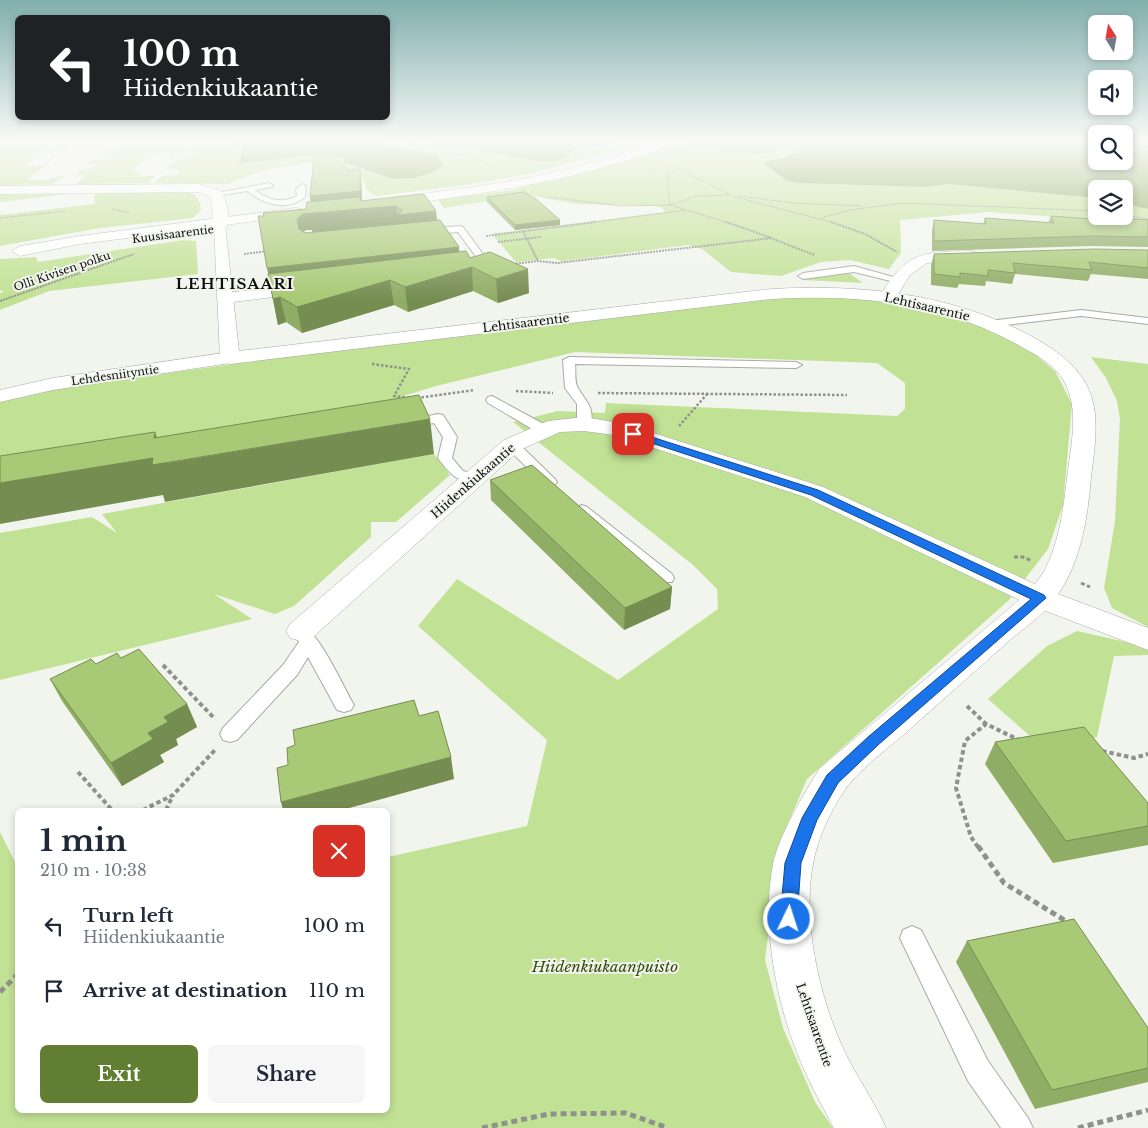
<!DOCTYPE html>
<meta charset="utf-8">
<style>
:root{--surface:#fff;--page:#f6f6f7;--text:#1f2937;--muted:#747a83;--accent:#627e33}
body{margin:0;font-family:"Libre Baskerville",serif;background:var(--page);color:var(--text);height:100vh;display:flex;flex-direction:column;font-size:19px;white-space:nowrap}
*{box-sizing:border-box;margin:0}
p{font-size:16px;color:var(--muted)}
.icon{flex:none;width:28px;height:28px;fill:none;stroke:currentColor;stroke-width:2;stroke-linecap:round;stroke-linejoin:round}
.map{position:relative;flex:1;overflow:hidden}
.details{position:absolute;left:15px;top:808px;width:375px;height:305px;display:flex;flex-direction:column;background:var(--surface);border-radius:8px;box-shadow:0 2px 8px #0003}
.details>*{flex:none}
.banner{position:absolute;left:15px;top:15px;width:375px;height:105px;border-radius:8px;box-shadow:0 2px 8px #0003;background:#202124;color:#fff;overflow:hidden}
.needle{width:32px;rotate:349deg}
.fabs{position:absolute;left:1088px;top:15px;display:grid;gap:10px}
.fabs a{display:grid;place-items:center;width:45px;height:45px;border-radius:8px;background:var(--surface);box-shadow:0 2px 8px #0003;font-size:25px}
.pin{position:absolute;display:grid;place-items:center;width:42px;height:42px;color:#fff;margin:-21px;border-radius:10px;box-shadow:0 2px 8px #0006}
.me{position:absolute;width:55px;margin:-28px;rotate:4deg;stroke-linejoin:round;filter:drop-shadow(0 0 4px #0008)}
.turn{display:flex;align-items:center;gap:18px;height:105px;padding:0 25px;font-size:22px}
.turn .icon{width:65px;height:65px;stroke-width:2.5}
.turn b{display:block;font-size:35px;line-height:42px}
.round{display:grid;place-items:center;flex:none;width:52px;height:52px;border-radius:8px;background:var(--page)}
.summary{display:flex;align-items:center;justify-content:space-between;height:85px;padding:0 25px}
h1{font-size:30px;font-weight:700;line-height:38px}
.button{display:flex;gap:10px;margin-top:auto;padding:10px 25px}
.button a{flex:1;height:58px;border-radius:8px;background:var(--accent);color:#fff;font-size:20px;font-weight:700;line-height:58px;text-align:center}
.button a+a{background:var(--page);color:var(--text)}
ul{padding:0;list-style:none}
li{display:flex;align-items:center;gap:15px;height:65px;padding:0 25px}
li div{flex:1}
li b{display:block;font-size:19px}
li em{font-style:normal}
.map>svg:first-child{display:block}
.green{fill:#c1e194}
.water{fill:#87a754}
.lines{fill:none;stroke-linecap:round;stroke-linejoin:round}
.lane-casing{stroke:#a8aba4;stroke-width:2}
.street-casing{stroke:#a8aba4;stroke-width:1}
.secondary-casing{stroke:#a8aba4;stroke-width:1}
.path-far5{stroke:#8f918d;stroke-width:1;stroke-dasharray:2 1;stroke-linecap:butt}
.path-far4{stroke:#8f918d;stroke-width:2;stroke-dasharray:2 1;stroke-linecap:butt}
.path-far3{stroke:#8f918d;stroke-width:2.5;stroke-dasharray:2.5 2;stroke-linecap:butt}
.path-far2{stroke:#8f918d;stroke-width:3;stroke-dasharray:4 2.5;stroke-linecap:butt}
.path-far1{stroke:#8f918d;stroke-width:4;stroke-dasharray:4.5 3;stroke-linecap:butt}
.path{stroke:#8f918d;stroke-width:5;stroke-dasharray:6 4;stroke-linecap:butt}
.lane{fill:#fff;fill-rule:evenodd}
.street{fill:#fff;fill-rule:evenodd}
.secondary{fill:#fff;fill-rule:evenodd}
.wall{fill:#90ad65;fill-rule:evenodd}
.shaded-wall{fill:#768d52}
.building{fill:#a8c975;stroke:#768d52}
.route{fill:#1a73e8;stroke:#114b97}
.labels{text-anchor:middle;stroke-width:4;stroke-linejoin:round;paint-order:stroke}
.far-street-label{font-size:11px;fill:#0d0e0c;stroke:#f2f5ee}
.street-label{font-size:12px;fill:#0d0e0c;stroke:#f2f5ee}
.far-district-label{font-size:15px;font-weight:bold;letter-spacing:1px;fill:#0d0e0c;stroke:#f2f5ee}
.near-park-label{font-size:15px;font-style:italic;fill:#34490b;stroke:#f2f5ee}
</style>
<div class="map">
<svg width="1148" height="1128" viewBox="0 0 1148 1128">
<rect width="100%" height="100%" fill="#f2f5ee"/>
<g class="green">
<polygon points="0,142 75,142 64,151 44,152 25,166 45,166 26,180 46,180 61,176 63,177 52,184 0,185"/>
<path d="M113,142H228L244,147L239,164L283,158L335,157L344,160L355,167L393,179L443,166L438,155L371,142H434V146L475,150L536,161L572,151L622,142H648L529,174L465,185L376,196L367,190L361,176L355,171L329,160L262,170L228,184L154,183L162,176L177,175L180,170L165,169L175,160L199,154L192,153V151L183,152L176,159H167L171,153C150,153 147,156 132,172H136L134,174H141L139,176H155L148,183L76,184L86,175H76L79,170L92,169L96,165H84L93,159H105L109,154L98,155L105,150L116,149L121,145H110Z"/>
<polygon points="672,142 692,142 699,146 745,152 750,155 774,152 784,146 798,150 784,158 762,162 787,181 798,183 924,187 948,184 1085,196 1096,198 1096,216 1124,216 1124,204 1148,209 1148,224 989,212 900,220 901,253 889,269 850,260 821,262 781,276 731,272 702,249 688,245 562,261 553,258 516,262 492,234 665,212 662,208 655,206 576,204 528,195 444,208 438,200 513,190 655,150"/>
<path d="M111,191L188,192C198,196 200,200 201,210L193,218L100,228L0,246V215L95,204L94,195Z"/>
<polygon points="85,192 0,202 0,194"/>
<polygon points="183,240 196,241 198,274 49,291 0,310 0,293 4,292 0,290 0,259 36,257 38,262"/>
<polygon points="846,271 863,283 804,280 804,279"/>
<polygon points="799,296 886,300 958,315 1006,336 1033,353 1055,371 1072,404 1063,505 1048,549 1009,600 807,779 779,845 765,960 783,1028 815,1102 833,1128 0,1128 0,832 17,866 18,1110 388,1110 388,857 527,826 547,740 418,626 457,579 618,680 718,609 717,589 693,565 513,422 558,411 605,413 606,403 897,416 905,409 905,383 877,363 575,352 436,386 345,414 0,475 0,402 40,391 247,362"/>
<polygon points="1091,357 1148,364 1148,627 1112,608 1104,588 1115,521 1120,419 1117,401 1106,378"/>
<polygon points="434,454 450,475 396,522 371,522 371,537 294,606 275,614 214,594 252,619 0,680 0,533 92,517 117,533 102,514"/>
<polygon points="1077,631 1148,647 1148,655 1114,656 1097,737 1048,752 988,699 1047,646"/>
</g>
<g class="water">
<path d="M228,142H371L438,155L443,166L431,173L413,178L393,179L343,162L344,159C324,151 262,161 238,164L244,147Z"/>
<polygon points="434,142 623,142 573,151 566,158 555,161 536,161 475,150 459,148 452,151 434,146"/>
<polygon points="692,142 1096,142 1096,161 1124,161 1124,142 1148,142 1148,209 1124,204 1124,189 1096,189 1096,198 948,184 924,187 798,183 787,181 762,162 784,158 798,150 784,146 774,152 750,155 745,152 726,152 694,145"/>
</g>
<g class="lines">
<g class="lane-casing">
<g id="lane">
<path d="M269,183L273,185L272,187L255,190C268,200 281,204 297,196L296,189L302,184L306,186L305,197C287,212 263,204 247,191L216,196L212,194Z"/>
<polygon points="460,226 463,227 491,265 491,269 485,269 458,232 425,235 421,232 425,229"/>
<polygon points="854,266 904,280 899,283 854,272 803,279 798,276 803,273"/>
<polygon points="1081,310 1148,318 1148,324 1081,316 989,327 984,324 989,321"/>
<path d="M569,357L796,362L802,365L796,368L575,364C576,370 574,382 578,388C586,402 594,406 591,424L584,428L577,424V404L565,388L563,360Z"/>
<polygon points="492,396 549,427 551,430 549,433 539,433 488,403 486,400 488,397"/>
<path d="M438,414L443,415L457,437L452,458L463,471L479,475L481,478L479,481C460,486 448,472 438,458L443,437L434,423L408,428L401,424L403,421Z"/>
<polygon points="512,441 517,442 555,479 557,482 555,485 545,485 507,448 505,445"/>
<polygon points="582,505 587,507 672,574 674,578 672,582 660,582 577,513 574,510 577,507"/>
<path d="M301,625C318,630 344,688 354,705L351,710L344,712L337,710L308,657L297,675L237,740L230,742L223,740L220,734L223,728L283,665L299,642L292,631L295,627Z"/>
<polygon points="912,926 921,930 988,1061 1028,1118 1033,1128 1001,1128 968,1081 900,938 903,930"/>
</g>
</g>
<g class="street-casing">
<g id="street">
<path d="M199,184L221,191C227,202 232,220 225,231H215C212,226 213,206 210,196L198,192L0,194V186Z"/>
<path d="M972,251L977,253L980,256L977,259L927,263L910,275L894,301H882L879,297C908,251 920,252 972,251Z"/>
<polygon points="308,283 314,284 316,288 314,292 225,303 219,302 216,298 219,294 225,293"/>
<polygon points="230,352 237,354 240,358 237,362 53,390 0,402 0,390 53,378"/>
<polygon points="584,417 625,424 823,487 1050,591 1148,628 1148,650 1030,605 805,497 614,435 584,431 560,432 520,450 312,638 301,641 290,638 286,631 290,624 504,440 548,421"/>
</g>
</g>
<g class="secondary-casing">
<g id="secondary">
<path d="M654,142H669C661,151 640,156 628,160C550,185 469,196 388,206L381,202L388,198C478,187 569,176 654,142Z"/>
<path d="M296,208L301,209L303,212L301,215L225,225L239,351L771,289C861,284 950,293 1031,336C1054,349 1076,363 1088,388C1101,416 1094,449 1091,478C1087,523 1080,568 1051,604C1040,617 1023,629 1010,640C974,672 937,705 901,737C883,752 856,773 844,791C830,812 817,840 813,864C802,921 819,996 843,1048C855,1075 874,1100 886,1128H834C825,1111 816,1095 808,1078C779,1017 760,931 773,864C780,833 803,796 819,769L1030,591C1034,585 1039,579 1043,573C1060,544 1064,503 1068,470C1072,440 1079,409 1064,381C1055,365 1035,354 1020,346C943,302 858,294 771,299L230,364L223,362L220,358L214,227L80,244L20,256L12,251L20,246L80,236Z"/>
</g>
</g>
<g class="path-far5">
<polyline points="406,142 475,158 496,168"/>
<polyline points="668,164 735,197 835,223"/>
<polyline points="36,170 74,142"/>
<polyline points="648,170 655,174"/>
<polyline points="346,171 363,167"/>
<polyline points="739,196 793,203 862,206"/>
<polyline points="548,197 620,206 670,205 729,223"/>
<polyline points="670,205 667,174 678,170"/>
<polyline points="671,205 697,196 730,195"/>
<polyline points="112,209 130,213"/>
<polyline points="1124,215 1148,219"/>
<polyline points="0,218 66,211"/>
<polyline points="821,218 850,210 903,203 1096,211"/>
<polyline points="587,223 686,210"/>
</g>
<g class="path-far4">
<path d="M725,222C756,231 784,244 815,255"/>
<polyline points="831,222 865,234 897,252"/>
<polyline points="523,231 538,261"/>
<polyline points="486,236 596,222"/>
<polyline points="498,242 541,237"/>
<polyline points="244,254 268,251"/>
<polyline points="513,264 538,261 557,263 772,238"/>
<polyline points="0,301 134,254"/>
</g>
<g class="path-far3">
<polyline points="372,364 409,369 394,396 410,398"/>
<polyline points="516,391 553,393"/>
<polyline points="598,393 847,395"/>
<polyline points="417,398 475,390"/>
<polyline points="679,426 708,393"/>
</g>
<g class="path-far2">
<polyline points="1014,557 1023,557 1032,561"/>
<polyline points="1081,583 1090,587"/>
</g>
<g class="path-far1">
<polyline points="163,665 214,718"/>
<polyline points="967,706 986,724"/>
<polyline points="1102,751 1134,758 1148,754"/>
<polyline points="78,772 112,810"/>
<polyline points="143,810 173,795 216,749"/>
<polyline points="166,810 173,795"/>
<polyline points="978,847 971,837 956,788 965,741 986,724 1019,740"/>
</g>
<g class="path">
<polyline points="978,846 1004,883 1069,923"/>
<polyline points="0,992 18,974"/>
<polyline points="482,1128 549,1114 626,1113 668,1128"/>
<polyline points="1078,1128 1148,1110"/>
</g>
<use href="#lane" class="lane"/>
<use href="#street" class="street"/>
<use href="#secondary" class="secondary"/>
</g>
<g class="wall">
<path d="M361,179L362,200L360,201L436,211L437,220L459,252L470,258L529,293L498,303L473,291L408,312L394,305L302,333L286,322L278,325L273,299L268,274L306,209ZM306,230H312V233H305L303,232Z"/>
<polygon points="487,197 560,220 560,225 515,230 487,202"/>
<polygon points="1051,216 1115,221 1116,218 1148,220 1148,247 1090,246 932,251 932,230 934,220 983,224 985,218 1048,223"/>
<polygon points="1148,250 1148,279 1091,274 1088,281 1015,274 1012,284 986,281 985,286 959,284 957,288 931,285 931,265 934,254"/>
<polygon points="490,480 672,587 670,609 624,630 491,500"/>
<polygon points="121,658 187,704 197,727 176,739 178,745 160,755 164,762 122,786 62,701 50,679 96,664"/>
<polygon points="995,742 1148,803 1148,845 1053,863 985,764"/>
<polygon points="967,941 1148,1028 1148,1082 1035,1109 956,962"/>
</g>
<g class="shaded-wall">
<polygon points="360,170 361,179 362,200 360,200 361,209 396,206 397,215 436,211 437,227 314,240 312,230 306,230 300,235 297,219 311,206 310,196"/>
<polygon points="560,220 560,225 515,230 515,225"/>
<polygon points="459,247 460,263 271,286 267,268"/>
<polygon points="472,267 473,291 408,312 405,287"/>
<polygon points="528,269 529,293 498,303 496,279"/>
<polygon points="390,280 394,305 302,333 297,307"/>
<polygon points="280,297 286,322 278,325 273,299"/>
<polygon points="430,419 434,454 165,502 163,495 0,524 0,483 155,432 166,463"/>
<polygon points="672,587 670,609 624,630 625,608"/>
<polygon points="187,704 197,727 176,739 178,745 160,755 164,762 122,786 111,763 148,733 164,717"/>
<polygon points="451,757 454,779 342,810 283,810 281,802"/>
</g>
<g class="building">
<polygon points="328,155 351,171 360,170 360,191 310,196 314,157"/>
<polygon points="524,192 536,199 560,220 515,225 487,197"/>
<polygon points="424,194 436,211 310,224 399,214 402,210 396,206 303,214 297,219 299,229 305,233 440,220 459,247 267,268 258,216 264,216 263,213 306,209 307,202 360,197 360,201"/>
<polygon points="1051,216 1118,221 1116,218 1148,220 1148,237 1094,236 934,241 934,220 986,224 985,218 1054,223"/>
<polygon points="1094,249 1148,250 1148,268 1089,262 1092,270 1013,263 1015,273 988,270 988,276 960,273 960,277 934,274 934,254"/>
<polygon points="466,251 470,258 490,252 528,269 496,279 472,267 405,287 390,280 297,307 280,297 273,299 268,274"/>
<polygon points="419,395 430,419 152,465 153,458 0,483 0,456 155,432 154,438"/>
<polygon points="532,465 672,587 625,608 490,480"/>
<polygon points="139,649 187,704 164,717 168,722 148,733 153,739 111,763 50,679 91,659 96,664 117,653 121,658"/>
<polygon points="414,700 419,716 438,711 451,757 281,802 277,768 288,765 287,748 295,745 293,730"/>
<polygon points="1084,727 1148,803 1148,826 1066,841 995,742"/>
<polygon points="1074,919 1148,1028 1148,1068 1052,1090 967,941"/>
</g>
<linearGradient id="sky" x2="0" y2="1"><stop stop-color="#81afad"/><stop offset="0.47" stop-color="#f9faf7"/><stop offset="1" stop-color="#f9faf7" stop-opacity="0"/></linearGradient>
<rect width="1148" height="300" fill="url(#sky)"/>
<polygon class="route" points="633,431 818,490 1044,595 1046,598 878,745 838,783 817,820 801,863 797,919 795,924 789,927 783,924 780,919 785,863 802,818 827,775 868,737 1031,599 811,495 630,436 628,434"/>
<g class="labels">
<g class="far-street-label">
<text transform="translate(173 234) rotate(-7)" y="4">Kuusisaarentie</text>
<text transform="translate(62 271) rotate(-19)" y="4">Olli Kivisen polku</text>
<text transform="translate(115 375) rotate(-8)" y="4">Lehdesniityntie</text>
</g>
<g class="street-label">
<text transform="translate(927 307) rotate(13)" y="4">Lehtisaarentie</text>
<text transform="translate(526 323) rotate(-7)" y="4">Lehtisaarentie</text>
<text transform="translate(473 481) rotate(-41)" y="4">Hiidenkiukaantie</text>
<text transform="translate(814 1025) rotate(71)" y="4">Lehtisaarentie</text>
</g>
<g class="far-district-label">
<text x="235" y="289">LEHTISAARI</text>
</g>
<g class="near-park-label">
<text x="605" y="972">Hiidenkiukaanpuisto</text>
</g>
</g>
</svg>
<div class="fabs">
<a><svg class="needle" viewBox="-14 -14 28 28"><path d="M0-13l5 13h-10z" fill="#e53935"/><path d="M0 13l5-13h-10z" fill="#747a83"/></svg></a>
<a><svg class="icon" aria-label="sound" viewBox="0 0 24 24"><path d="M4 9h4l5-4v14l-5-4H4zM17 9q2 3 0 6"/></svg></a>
<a><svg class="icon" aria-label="search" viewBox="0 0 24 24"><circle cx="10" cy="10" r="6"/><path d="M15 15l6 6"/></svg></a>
<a><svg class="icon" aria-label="layers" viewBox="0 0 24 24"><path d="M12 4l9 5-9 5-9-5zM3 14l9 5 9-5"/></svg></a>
</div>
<div class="pin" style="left:633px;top:434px;background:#d93025"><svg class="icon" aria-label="arrive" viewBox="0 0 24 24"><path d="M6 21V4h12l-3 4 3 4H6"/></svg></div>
<svg class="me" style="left:789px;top:919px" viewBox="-20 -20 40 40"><circle r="17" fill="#1a73e8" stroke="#fff" stroke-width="3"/><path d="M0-11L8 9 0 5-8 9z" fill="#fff"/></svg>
<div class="banner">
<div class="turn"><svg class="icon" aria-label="left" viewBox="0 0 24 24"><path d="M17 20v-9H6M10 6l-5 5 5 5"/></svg><div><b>100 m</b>Hiidenkiukaantie</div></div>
</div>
<section class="details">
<div class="summary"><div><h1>1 min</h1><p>210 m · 10:38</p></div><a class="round" style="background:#d93025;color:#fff"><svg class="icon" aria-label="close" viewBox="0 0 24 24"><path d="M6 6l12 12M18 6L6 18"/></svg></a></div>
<ul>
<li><svg class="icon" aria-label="left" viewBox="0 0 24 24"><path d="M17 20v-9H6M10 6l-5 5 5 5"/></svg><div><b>Turn left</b><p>Hiidenkiukaantie</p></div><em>100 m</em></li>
<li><svg class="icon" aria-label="arrive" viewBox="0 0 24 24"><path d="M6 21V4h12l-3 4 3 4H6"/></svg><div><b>Arrive at destination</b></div><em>110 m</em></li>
</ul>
<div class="button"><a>Exit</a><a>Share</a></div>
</section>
</div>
